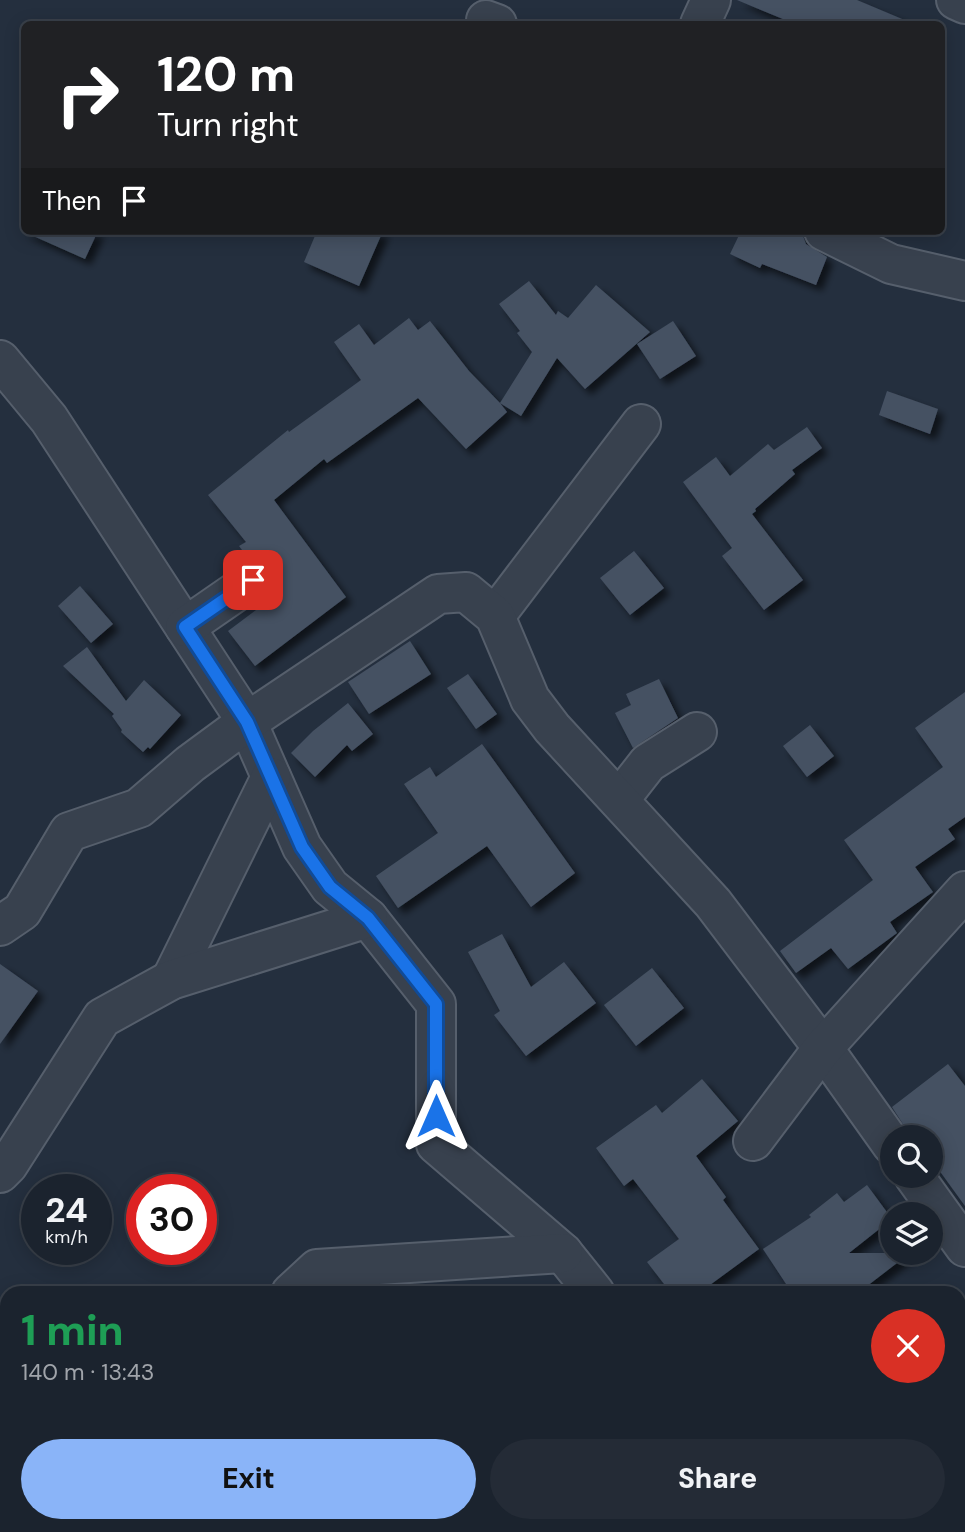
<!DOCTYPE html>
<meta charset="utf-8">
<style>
:root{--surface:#1b232e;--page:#242b36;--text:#f1f3f6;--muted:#a0a4aa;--line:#39404a;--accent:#8ab4f8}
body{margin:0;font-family:"DM Sans",sans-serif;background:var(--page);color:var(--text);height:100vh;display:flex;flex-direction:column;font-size:26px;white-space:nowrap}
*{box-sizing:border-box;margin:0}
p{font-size:23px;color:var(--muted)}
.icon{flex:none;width:38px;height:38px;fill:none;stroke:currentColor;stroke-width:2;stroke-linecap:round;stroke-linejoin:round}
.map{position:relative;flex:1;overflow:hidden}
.sheet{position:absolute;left:0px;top:1286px;width:966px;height:247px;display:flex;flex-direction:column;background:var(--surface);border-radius:21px 21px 0 0;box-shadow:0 4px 18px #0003,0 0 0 2px var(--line)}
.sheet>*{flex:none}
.hud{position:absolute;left:21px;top:21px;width:924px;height:214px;border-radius:10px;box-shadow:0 4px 18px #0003,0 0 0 2px var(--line);background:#202124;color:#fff;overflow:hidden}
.buttons{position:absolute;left:880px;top:1125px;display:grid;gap:14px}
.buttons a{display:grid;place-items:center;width:63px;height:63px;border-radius:50%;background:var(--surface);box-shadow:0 4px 18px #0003,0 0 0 2px var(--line);font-size:35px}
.speed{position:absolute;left:21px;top:1174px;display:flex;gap:14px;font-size:35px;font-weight:700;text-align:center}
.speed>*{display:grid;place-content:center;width:91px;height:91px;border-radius:50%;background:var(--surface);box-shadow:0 4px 18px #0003,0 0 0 2px var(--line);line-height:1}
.speed small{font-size:18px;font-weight:400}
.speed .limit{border:10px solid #d22;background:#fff;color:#111}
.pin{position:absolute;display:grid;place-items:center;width:60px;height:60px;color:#fff;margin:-30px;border-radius:14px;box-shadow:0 4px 10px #0006}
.me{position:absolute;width:77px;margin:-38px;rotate:0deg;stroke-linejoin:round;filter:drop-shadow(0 0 5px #0008)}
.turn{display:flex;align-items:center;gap:24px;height:147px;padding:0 21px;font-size:32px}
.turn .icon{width:91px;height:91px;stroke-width:2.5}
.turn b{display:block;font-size:49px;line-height:60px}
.then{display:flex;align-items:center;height:66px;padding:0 21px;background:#0003;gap:14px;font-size:26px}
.round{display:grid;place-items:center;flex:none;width:74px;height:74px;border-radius:37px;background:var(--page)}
.headline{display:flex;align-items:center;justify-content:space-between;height:119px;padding:0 21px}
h1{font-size:42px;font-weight:800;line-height:52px;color:#1e9e55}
.cta{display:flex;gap:14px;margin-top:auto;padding:14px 21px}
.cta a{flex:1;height:80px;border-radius:42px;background:var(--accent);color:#111;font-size:28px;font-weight:800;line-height:80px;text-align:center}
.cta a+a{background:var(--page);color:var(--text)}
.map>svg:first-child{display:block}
.building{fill:#455162;filter:url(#shadow)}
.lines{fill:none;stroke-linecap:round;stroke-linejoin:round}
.street-casing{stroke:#565f6c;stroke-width:42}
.street{stroke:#38414e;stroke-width:38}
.route-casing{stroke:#114b97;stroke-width:18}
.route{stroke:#1a73e8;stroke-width:12}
</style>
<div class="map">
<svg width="965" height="1532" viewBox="0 0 965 1532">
<defs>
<filter id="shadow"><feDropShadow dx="6" dy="6" stdDeviation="3.5" flood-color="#0009"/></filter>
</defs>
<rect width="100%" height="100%" fill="#242f3e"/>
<g class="building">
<polygon points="737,0 857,0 914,24 795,24"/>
<polygon points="22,231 98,231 85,259"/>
<polygon points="317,231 383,231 359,286 304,262"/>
<polygon points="741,231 797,231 802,233 806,244 827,257 816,285 762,264 760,268 730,254"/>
<polygon points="529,281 556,315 558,311 568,318 596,285 650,332 585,389 557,358 521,416 500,403 507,412 466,449 418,398 327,463 324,459 274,500 346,597 255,666 228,631 276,595 272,590 275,578 271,567 263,561 249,559 239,546 246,542 208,495 288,430 289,432 361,380 334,342 359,324 374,345 409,318 418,330 430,321 469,371 500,403 532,352 517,333 520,331 499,304"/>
<polygon points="673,321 696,356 660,379 637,344"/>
<polygon points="887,391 938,409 930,434 879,415"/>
<polygon points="807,427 822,448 792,470 795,474 755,509 756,511 752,514 803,580 764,610 722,556 732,548 683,482 716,457 730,476 768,444 774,450"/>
<polygon points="634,551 664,588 630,615 600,578"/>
<polygon points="80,586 113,624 91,643 58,606"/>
<polygon points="410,641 431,674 369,714 348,682"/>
<polygon points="87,647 126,701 144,680 181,715 150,749 148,747 143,752 121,732 122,730 112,716 114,714 63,666"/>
<polygon points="468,674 497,714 476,729 447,688"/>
<polygon points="659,679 678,718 633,748 615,713 631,705 626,694"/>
<polygon points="965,692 965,817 948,829 955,839 915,867 933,892 890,922 897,933 848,969 831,948 796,973 780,951 873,880 844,840 943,767 915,728"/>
<polygon points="348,703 373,734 352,751 347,745 315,777 291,753 313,731"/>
<polygon points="810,725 834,756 807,777 783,746"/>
<polygon points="482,744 575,873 531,907 487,846 398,908 376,876 438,833 404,784 430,767 436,777"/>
<polygon points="502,934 531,987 564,962 596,1003 526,1056 494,1015 500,1011 468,952"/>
<polygon points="0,964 38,991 0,1044"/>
<polygon points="652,968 684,1008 636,1046 604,1005"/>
<polygon points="948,1064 965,1086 965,1206 931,1159 931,1138 912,1138 892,1107"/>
<polygon points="702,1079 738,1121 696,1156 726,1197 723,1200 759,1249 699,1293 671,1293 647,1262 679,1239 633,1179 624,1186 596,1148 656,1105 662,1113"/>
<polygon points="867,1185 892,1219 849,1253 910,1253 858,1293 792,1293 763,1249 811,1217 809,1215 837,1193 844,1202"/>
</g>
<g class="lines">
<g class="street-casing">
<g id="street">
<polyline points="956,0 965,4"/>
<polyline points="486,20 497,24"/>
<polyline points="700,24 711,0"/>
<polyline points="824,231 891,264 965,281"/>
<polyline points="0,360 49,419 247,722 302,847 330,887 368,918 436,1004 436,1144 563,1253 595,1293"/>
<polyline points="495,616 641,424"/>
<polyline points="185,627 253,580"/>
<polyline points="619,800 648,763 697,732"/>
<polyline points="0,926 22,911 69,832 139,808 190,764 247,722 438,594 466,592 495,616 530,699 552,728 713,903 823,1048 892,1145"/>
<polyline points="171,980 271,777"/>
<polyline points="753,1141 823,1048 965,891"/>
<polyline points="0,1173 8,1165 102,1018 171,980 368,918"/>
<polyline points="914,1176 965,1247"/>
<polyline points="291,1293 317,1269 563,1253"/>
<polyline points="959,1349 965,1340"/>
<polyline points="830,1526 834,1532"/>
<polyline points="75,1532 80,1526"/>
</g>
</g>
<use href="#street" class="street"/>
</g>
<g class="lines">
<g class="route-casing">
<polyline id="route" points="253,580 185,627 247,722 302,847 330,887 368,918 436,1004 436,1116"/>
</g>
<use href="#route" class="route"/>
</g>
</svg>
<div class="buttons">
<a><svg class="icon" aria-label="search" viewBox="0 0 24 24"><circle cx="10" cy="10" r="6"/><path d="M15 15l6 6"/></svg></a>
<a><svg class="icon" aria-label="layers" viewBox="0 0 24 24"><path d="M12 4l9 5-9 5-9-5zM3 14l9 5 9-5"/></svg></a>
</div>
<div class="speed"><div>24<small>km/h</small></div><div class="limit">30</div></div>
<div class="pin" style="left:253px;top:580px;background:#d93025"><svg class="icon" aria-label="arrive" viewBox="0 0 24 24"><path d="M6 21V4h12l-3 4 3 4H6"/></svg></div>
<svg class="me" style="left:436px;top:1116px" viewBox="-20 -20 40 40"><path d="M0-17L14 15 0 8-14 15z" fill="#1a73e8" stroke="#fff" stroke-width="4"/></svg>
<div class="hud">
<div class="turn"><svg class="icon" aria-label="right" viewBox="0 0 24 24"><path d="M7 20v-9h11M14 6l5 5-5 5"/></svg><div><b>120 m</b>Turn right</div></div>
<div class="then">Then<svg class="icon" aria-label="arrive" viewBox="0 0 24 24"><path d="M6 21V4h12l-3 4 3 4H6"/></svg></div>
</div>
<section class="sheet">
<div class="headline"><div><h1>1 min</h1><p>140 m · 13:43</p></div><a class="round" style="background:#d93025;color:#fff"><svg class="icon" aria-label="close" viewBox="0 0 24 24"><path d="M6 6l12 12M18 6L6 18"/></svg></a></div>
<div class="cta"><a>Exit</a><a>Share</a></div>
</section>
</div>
